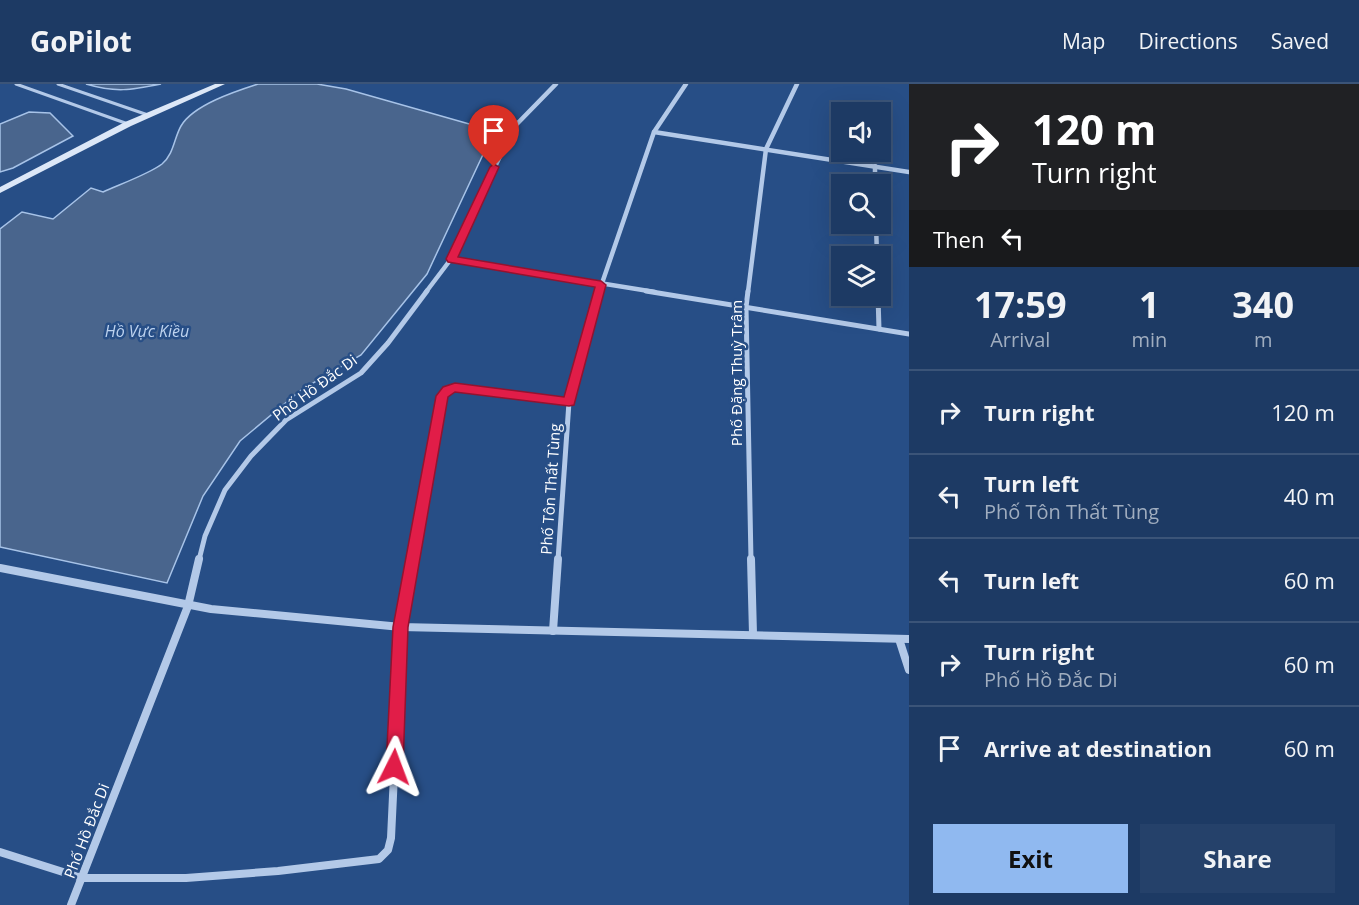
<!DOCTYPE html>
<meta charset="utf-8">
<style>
:root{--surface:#1d3a64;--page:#25416a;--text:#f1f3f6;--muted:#a0adbf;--line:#3b5478;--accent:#90b9f0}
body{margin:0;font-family:"Open Sans",sans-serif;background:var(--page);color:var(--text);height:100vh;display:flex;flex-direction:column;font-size:22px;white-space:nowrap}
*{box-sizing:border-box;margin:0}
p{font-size:20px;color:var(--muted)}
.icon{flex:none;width:33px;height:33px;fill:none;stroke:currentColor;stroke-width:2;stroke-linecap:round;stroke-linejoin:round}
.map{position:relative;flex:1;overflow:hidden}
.side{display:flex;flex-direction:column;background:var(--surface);width:450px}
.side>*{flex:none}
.top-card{background:#202124;color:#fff;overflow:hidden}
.buttons{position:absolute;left:831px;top:18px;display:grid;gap:12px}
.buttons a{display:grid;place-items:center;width:60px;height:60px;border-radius:0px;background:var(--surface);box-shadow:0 6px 24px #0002,0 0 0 2px var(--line);font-size:30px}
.pin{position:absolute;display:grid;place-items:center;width:51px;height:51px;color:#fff;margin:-62px -26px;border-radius:50% 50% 50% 0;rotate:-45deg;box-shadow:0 0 6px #0007}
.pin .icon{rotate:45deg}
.me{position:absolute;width:66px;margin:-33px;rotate:3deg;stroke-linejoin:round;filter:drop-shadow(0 0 4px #0008)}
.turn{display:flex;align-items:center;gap:21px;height:126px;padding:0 24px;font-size:27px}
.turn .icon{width:78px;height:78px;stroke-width:2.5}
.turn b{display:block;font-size:42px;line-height:51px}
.then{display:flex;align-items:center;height:57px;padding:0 24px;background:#0003;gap:12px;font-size:22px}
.eta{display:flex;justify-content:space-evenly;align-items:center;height:102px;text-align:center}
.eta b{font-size:36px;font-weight:700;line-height:42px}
.button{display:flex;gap:12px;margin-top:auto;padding:12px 24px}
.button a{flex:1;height:69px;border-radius:0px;background:var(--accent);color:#111;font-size:24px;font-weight:700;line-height:69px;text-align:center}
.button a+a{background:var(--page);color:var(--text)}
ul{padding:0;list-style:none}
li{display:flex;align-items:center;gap:18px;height:84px;padding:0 24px;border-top:2px solid var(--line)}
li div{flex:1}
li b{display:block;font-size:22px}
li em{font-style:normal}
header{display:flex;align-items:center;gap:36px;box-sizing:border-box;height:84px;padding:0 30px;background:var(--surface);border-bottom:2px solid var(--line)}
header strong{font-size:28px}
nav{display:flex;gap:33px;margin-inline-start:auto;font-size:21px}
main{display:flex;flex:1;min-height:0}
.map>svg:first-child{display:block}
.water{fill:#49658d;stroke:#a7c3e8;stroke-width:1.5}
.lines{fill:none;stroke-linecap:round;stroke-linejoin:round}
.service{stroke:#b3c9e8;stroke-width:3}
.minor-far2{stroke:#b3c9e8;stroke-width:4.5}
.minor-far1{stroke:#b3c9e8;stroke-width:5}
.minor{stroke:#b3c9e8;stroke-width:8}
.secondary{fill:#dce7f7;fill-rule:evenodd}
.route{fill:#e11d48;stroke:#92132f;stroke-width:1.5}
.labels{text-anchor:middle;stroke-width:5;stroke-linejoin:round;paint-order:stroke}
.street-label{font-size:15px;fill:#fff;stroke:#274e86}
.water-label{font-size:16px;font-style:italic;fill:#bed3ef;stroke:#274e86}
</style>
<header>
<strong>GoPilot</strong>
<nav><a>Map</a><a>Directions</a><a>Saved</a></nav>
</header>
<main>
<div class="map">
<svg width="909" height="821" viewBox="0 0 909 821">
<rect width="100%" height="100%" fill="#274e86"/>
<g class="water">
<path d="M86,0H161C131,6 116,9 86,0Z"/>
<path d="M258,0H317L346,5L494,47L427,190L361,271L301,306L240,357L203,412L167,499L0,463V145L22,128L53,135L91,104L103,108C118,101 149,90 162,80C174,70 174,54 181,42C193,21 236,7 258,0Z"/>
<polygon points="29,28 50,29 73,52 13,84 0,88 0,40"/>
</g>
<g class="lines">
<g class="service">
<polyline points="16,0 128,40"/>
<polyline points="58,0 148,31"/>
</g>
<g class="minor-far2">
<polyline points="654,48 909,88"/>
<polyline points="875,82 875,100"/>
<polyline points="876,140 877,172"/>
<polyline points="451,175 655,208"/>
<polyline points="426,208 451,175 514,43 556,0"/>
<polyline points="599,208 654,48 686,0"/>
<polyline points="748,208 766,65 797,0"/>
</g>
<g class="minor-far1">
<polyline points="646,207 909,250"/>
<polyline points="748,207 746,223 751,476"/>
<polyline points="878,212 879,245"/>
<polyline points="199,476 205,452 225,406 251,372 286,336 361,289 388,259 427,207"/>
<polyline points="413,476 442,312 447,306 455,303 569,318"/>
<polyline points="558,476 569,318 599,207"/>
</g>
<g class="minor">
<polyline points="751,475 753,550"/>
<polyline points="0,484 211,525 401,543 909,555"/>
<polyline points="553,547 558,475"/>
<polyline points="899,555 909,586"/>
<polyline points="0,768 82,794 186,794 278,787 379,775 388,766 391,754 401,543 413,475"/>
<polyline points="71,821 188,522 199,475"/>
</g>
<polygon class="secondary" points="215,0 225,0 131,42 0,109 0,103 125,38"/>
</g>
<polygon class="route" points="494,80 499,83 458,173 601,197 606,201 574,321 569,322 455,308 448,313 408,543 403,683 400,689 394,692 388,689 386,683 393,543 436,312 443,303 455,299 564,313 595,203 448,178 446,175 490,83"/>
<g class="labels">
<g class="street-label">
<text transform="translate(737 289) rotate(-90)" y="5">Phố Đặng Thuỳ Trâm</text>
<text transform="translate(315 304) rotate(-36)" y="5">Phố Hồ Đắc Di</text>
<text transform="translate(551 405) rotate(-86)" y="5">Phố Tôn Thất Tùng</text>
<text transform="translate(87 747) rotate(-69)" y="5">Phố Hồ Đắc Di</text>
</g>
<g class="water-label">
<text x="147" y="253">Hồ Vực Kiều</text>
</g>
</g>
</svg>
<div class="buttons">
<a><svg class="icon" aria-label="sound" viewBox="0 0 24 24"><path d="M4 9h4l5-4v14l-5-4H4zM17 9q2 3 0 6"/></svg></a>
<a><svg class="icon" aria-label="search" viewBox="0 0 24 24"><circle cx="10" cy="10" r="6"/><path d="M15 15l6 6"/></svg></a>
<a><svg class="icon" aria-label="layers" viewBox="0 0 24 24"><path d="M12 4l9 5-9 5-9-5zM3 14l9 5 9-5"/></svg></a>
</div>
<div class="pin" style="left:494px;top:83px;background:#d93025"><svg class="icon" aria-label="arrive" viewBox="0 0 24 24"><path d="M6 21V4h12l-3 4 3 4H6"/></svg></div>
<svg class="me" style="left:394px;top:683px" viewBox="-20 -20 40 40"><path d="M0-17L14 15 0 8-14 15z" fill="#e11d48" stroke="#fff" stroke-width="4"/></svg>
</div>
<section class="side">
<div class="top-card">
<div class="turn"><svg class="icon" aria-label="right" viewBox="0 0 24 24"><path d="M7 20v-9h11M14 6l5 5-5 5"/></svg><div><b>120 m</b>Turn right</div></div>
<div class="then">Then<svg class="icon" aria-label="left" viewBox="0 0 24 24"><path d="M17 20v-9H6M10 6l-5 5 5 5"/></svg></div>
</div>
<div class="eta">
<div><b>17:59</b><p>Arrival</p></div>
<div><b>1</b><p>min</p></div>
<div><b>340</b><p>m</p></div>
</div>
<ul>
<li><svg class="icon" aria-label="right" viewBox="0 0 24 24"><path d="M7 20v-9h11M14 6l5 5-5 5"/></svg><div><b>Turn right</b></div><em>120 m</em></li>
<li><svg class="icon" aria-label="left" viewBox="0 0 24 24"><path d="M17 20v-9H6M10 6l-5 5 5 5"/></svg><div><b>Turn left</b><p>Phố Tôn Thất Tùng</p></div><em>40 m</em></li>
<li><svg class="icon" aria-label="left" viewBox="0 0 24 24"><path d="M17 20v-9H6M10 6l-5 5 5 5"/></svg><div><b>Turn left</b></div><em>60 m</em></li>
<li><svg class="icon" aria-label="right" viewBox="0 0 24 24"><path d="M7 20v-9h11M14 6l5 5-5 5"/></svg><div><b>Turn right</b><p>Phố Hồ Đắc Di</p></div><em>60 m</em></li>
<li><svg class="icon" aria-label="arrive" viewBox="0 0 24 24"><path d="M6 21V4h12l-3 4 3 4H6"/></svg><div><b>Arrive at destination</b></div><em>60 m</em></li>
</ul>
<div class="button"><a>Exit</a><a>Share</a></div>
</section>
</main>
